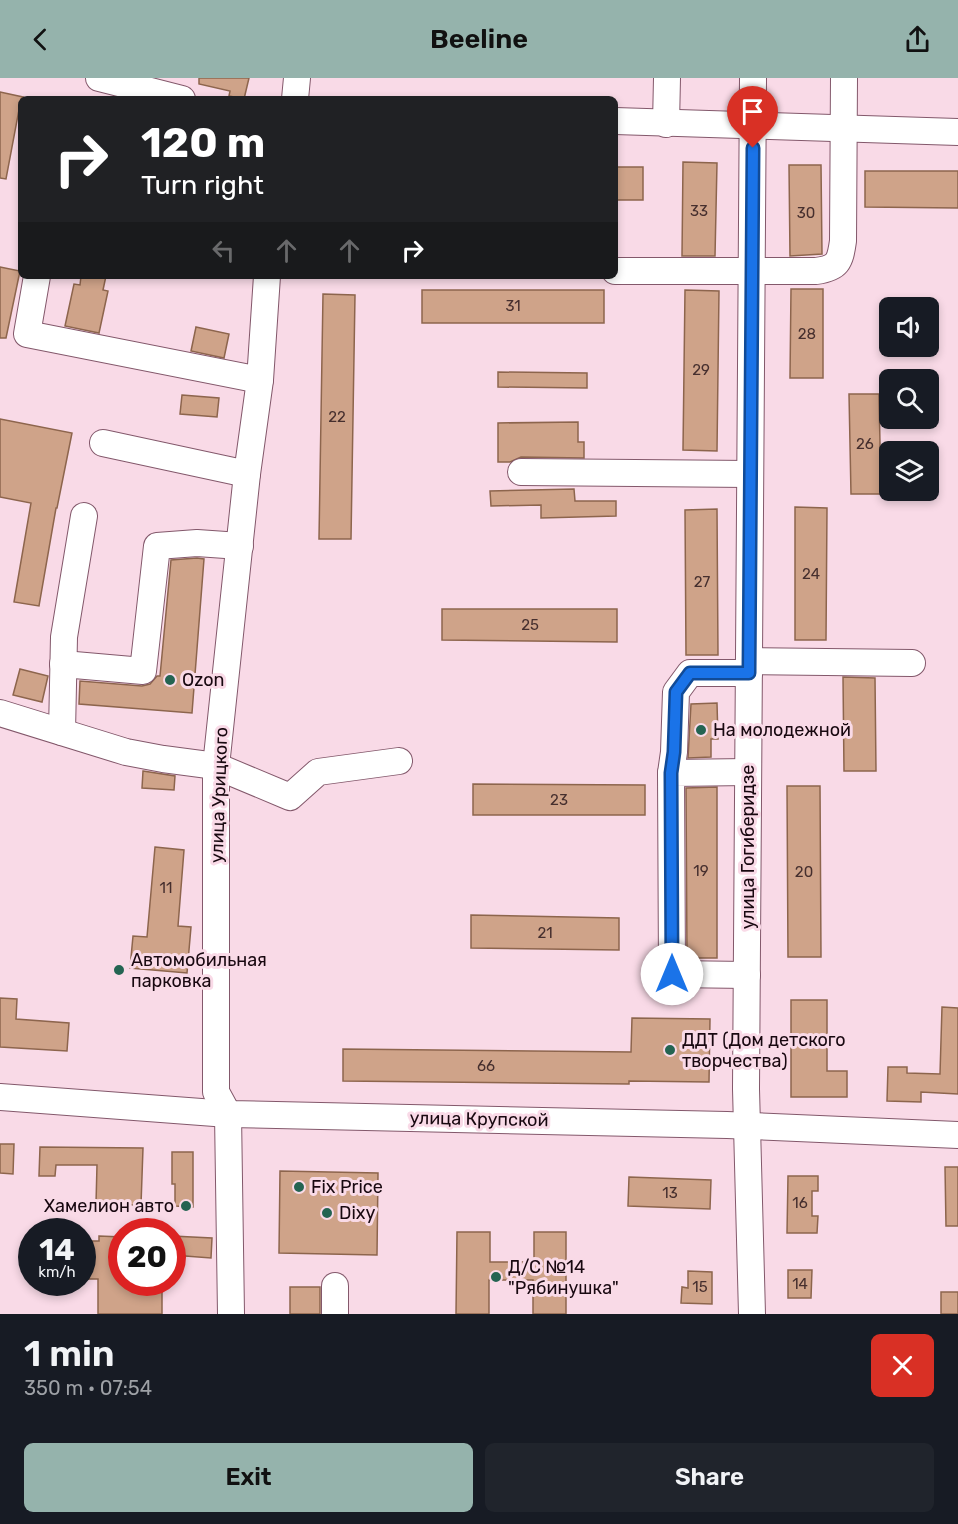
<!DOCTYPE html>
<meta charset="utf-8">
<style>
:root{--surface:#171b24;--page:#20242c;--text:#f1f3f6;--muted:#9ea1a6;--accent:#95b3ac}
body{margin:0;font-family:Rubik,sans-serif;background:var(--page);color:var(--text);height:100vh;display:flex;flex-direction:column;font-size:22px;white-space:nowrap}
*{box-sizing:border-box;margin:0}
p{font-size:20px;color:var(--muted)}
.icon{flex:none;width:33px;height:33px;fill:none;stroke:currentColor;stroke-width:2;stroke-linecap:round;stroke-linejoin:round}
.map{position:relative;height:1236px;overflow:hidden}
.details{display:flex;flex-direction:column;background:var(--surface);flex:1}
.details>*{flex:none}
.hud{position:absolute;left:18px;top:18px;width:600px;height:183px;border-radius:9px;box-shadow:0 3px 9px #0003;background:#202124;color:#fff;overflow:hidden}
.fabs{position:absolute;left:879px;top:219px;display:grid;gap:12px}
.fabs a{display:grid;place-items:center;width:60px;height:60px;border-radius:9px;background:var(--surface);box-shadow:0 3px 9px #0003;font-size:30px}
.speed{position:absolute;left:18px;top:1140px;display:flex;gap:12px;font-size:30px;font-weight:700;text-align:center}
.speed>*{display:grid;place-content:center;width:78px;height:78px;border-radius:50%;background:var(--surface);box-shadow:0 3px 9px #0003;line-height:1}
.speed small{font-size:15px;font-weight:400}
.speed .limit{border:9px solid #d22;background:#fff;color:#111}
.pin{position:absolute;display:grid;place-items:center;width:51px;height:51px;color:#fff;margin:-62px -26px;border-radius:50% 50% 50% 0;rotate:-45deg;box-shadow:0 0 6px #0007}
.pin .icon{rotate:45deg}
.me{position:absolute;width:66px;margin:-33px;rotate:0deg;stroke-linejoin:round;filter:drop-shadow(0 0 4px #0008)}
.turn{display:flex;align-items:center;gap:21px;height:126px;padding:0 24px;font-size:27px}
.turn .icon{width:78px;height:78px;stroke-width:2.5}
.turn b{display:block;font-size:42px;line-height:51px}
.lanes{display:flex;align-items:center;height:57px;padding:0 24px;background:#0003;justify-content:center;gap:30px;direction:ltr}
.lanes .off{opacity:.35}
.round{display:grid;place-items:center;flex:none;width:63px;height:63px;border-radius:9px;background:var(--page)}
.headline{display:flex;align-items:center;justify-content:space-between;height:102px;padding:0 24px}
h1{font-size:36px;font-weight:600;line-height:45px}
.action{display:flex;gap:12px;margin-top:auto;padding:12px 24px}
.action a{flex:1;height:69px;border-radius:9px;background:var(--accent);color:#111;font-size:24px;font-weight:600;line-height:69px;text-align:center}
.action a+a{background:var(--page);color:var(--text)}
header{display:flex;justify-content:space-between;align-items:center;height:78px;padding:0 24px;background:var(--accent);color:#111;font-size:27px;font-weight:600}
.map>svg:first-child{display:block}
.building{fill:#cfa389;stroke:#8d654d;stroke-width:1.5}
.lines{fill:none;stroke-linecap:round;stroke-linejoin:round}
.minor-casing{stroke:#83586b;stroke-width:28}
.minor{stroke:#fff;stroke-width:26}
.route-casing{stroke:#114b97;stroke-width:15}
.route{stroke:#1a73e8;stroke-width:10}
.poi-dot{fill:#246452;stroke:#f9dae7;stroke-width:2}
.labels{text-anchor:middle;stroke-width:6;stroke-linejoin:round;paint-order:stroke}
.number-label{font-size:15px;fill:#462f2e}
.poi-label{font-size:18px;fill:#180810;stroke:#f9dae7;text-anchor:start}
.street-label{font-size:18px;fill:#180810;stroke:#f9dae7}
</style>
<header><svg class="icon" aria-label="back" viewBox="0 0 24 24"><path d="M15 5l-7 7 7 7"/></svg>Beeline<svg class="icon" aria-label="share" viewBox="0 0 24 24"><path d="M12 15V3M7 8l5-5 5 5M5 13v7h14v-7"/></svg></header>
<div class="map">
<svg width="958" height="1236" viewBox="0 0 958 1236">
<rect width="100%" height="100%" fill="#f9dae7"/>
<g class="building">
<polygon points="199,0 249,0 244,21 229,18 230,13 199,6"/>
<polygon points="0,14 23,19 21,21 6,101 0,100"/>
<polygon points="683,84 717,85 715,178 682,178"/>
<polygon points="789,87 821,87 822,176 790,178"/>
<rect x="615" y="89" width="28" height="33"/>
<polygon points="865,93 958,93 958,130 865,129"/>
<polygon points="0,189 20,193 6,260 0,260"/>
<polygon points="81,198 106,198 103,212 108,213 99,255 65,248 74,206 80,207"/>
<polygon points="791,211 823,211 823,300 790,300"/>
<rect x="422" y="212" width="182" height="33"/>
<polygon points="685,212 719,213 717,373 683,372"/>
<polygon points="323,216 355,217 351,461 319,461"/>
<polygon points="196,249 229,256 224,280 191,273"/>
<polygon points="498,294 587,295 587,310 498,309"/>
<polygon points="849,316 879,316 881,416 851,416"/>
<polygon points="182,317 219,320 217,339 180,336"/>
<polygon points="0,341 72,355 57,430 56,430 39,528 14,524 31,425 0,419"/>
<polygon points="578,344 578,364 584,364 584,380 521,379 510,384 498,384 498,345"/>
<polygon points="574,411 575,423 616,423 616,438 541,440 541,427 491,428 490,413"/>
<polygon points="795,429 827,430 826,562 795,562"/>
<polygon points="717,431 718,577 686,577 685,432"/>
<polygon points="197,480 204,481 192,635 79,626 80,603 142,608 150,606 157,598 160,598 171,482"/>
<polygon points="442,531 617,531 617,564 442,562"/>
<polygon points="20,591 48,598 42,624 13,617"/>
<polygon points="843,599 875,600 876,693 844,693"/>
<polygon points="717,625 718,661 711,661 711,679 688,680 691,626"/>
<polygon points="143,693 175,698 174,712 142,710"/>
<polygon points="473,706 645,707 645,737 473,737"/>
<polygon points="787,708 820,708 821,879 788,879"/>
<polygon points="717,709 717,880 687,880 686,710"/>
<polygon points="155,769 184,772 178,848 191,849 187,895 130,890 133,858 147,859"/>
<polygon points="471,837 619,840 619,872 471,870"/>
<polygon points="0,920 17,921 16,941 69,945 67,973 0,969"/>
<polygon points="791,922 827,922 827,993 847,993 847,1019 791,1019"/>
<polygon points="942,929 958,930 958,1016 921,1014 921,1024 887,1023 888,989 907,989 907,995 940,996"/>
<polygon points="632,940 710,941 709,1004 629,1003 629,1006 343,1003 343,971 631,974"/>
<polygon points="0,1066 14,1066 13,1096 0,1095"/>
<polygon points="40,1069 143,1070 141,1127 96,1126 97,1087 56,1087 55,1098 39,1098"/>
<polygon points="172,1074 193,1074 193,1129 175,1128 175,1106 172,1106"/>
<polygon points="945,1089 958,1089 958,1148 946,1148"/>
<polygon points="280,1093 378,1095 377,1177 279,1175"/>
<polygon points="788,1098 818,1098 818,1113 812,1113 812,1138 818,1138 817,1155 787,1155"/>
<polygon points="629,1099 711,1102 710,1131 628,1128"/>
<polygon points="457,1154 490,1154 490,1184 534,1184 534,1154 566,1154 566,1236 533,1236 533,1202 489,1202 489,1236 456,1236"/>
<polygon points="99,1158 122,1159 122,1204 162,1204 162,1236 98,1236 98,1201 82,1201 82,1163 99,1163"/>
<polygon points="172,1158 212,1160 211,1180 172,1177"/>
<polygon points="788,1192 812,1192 811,1220 788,1220"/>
<polygon points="688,1193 712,1194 712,1226 681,1225 682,1209 688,1210"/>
<rect x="290" y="1209" width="30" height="27"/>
<rect x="941" y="1214" width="17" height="22"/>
</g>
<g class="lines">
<g class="minor-casing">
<g id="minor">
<polyline points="99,0 182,21"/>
<polyline points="295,21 297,0"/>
<polyline points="615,43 958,54"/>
<polyline points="666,46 667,0"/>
<path d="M615,193H816C838,190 840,184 843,163L844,0"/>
<polyline points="37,198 27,256 260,302"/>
<polyline points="103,365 247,396"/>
<polyline points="521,394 750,396"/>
<polyline points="749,583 912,585"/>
<polyline points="63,586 143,593 157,468 197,465 240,468"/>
<polyline points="0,635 126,674 163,681 216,688 290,719 318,694 399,683"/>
<polyline points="62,654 64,559 84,438"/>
<polyline points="671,695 674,674 676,614 690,595 749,595"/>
<polyline points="747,897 672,896 671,695 748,694"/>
<polyline points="0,1019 228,1036 727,1047 958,1057"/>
<polyline points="335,1208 335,1236"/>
<polyline points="231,1236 228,1036 216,1014 216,688 247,396 260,302 267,198"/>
<polyline points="752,1236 746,1011 753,0"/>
</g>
</g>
<use href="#minor" class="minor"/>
</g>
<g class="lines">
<g class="route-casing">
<polyline id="route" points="672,896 671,695 674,674 676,614 690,595 749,595 753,70"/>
</g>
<use href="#route" class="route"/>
</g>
<g class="poi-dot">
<circle cx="170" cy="602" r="6"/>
<circle cx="701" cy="652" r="6"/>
<circle cx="119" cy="892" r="6"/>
<circle cx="670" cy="972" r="6"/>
<circle cx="299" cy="1109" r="6"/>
<circle cx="186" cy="1128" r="6"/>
<circle cx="327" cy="1135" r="6"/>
<circle cx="496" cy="1199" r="6"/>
</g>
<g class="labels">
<g class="number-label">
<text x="699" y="138">33</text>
<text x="806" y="140">30</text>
<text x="513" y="233">31</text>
<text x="807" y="261">28</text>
<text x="701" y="297">29</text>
<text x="337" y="344">22</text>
<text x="865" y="371">26</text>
<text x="811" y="501">24</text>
<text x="702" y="509">27</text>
<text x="530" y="552">25</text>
<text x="559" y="727">23</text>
<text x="701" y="798">19</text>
<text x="804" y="799">20</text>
<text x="166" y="815">11</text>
<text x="545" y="860">21</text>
<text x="486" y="993">66</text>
<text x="670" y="1120">13</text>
<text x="800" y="1130">16</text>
<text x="800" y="1211">14</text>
<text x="700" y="1214">15</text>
</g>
<g class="poi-label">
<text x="182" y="608">Ozon</text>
<text x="713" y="658">На молодежной</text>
<text x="131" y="888">Автомобильная<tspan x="131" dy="21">парковка</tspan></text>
<text x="682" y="968">ДДТ (Дом детского<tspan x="682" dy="21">творчества)</tspan></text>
<text x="311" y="1115">Fix Price</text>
<text x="174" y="1134" text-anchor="end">Хамелион авто</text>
<text x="339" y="1141">Dixy</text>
<text x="508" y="1195">Д/С №14<tspan x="508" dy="21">"Рябинушка"</tspan></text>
</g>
<g class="street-label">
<text transform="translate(219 717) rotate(-88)" y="6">улица Урицкого</text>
<text transform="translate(748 769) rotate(-90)" y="6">улица Гогиберидзе</text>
<text transform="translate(479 1041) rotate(1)" y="6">улица Крупской</text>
</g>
</g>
</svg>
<div class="fabs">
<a><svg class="icon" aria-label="sound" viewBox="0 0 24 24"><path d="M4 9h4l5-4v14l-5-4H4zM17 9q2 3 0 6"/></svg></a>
<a><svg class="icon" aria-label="search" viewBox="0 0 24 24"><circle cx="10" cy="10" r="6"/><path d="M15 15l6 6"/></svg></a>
<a><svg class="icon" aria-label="layers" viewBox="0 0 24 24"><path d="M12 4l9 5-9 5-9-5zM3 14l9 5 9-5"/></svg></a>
</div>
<div class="speed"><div>14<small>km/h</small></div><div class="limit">20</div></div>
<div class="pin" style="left:753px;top:70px;background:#d93025"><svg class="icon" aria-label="arrive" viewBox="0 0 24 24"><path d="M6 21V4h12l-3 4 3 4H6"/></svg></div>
<svg class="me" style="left:672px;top:896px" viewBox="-20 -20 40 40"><circle r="19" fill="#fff"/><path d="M0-13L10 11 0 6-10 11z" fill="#1a73e8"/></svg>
<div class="hud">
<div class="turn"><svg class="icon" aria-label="right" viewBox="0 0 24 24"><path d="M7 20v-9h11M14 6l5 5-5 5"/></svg><div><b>120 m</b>Turn right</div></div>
<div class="lanes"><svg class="icon off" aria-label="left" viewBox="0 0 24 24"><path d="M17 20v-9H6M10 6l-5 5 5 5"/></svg><svg class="icon off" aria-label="ahead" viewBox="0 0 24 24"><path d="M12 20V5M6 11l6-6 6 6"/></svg><svg class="icon off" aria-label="ahead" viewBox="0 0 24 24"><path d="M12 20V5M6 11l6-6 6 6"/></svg><svg class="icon" aria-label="right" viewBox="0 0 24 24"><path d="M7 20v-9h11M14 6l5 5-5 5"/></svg></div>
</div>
</div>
<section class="details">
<div class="headline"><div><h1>1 min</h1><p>350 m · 07:54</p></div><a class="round" style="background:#d93025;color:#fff"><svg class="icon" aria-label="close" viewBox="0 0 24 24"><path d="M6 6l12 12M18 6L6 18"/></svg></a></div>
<div class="action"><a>Exit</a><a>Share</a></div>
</section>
